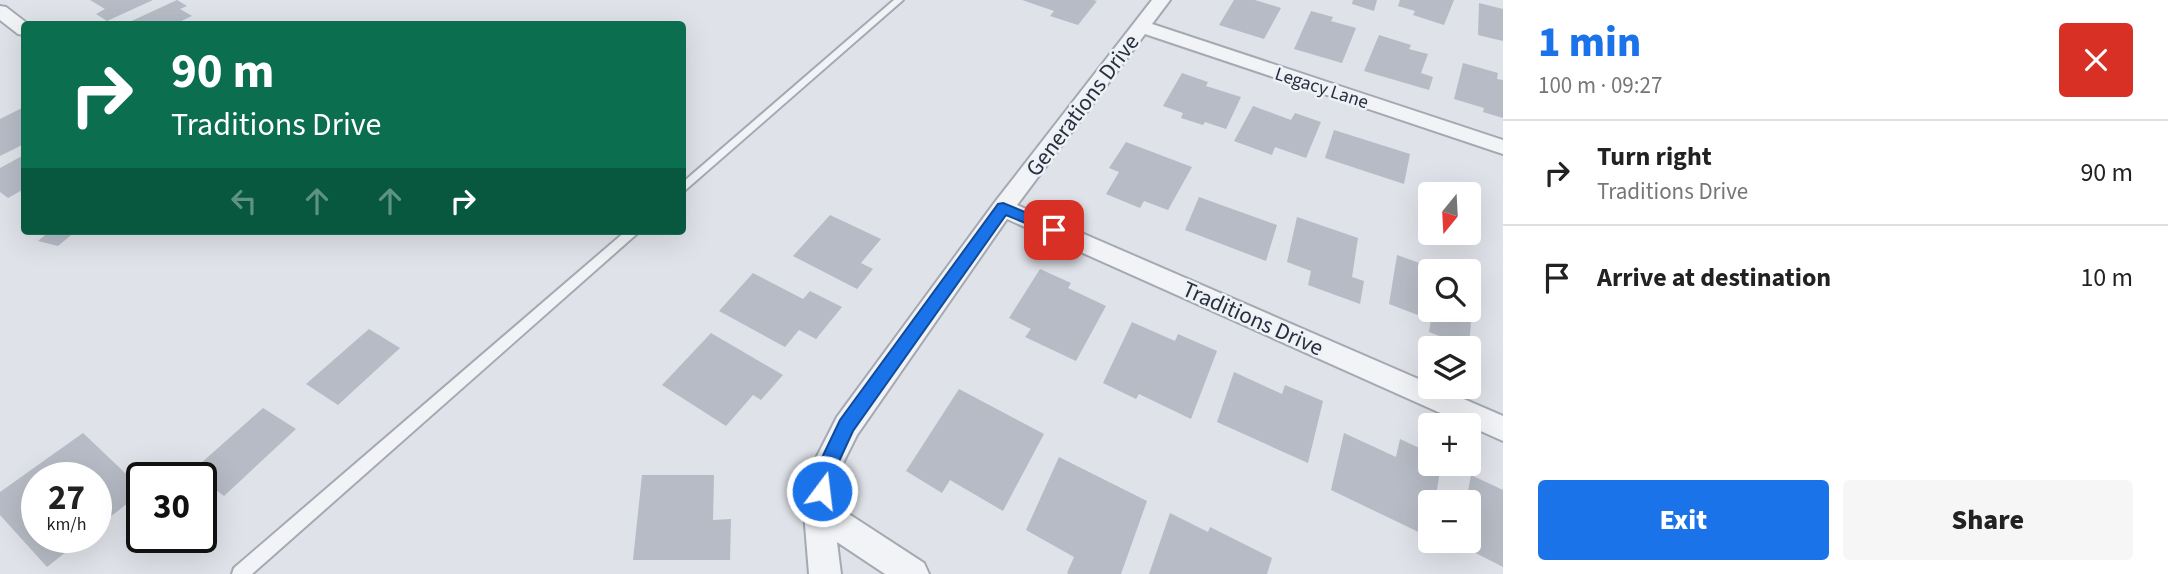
<!DOCTYPE html>
<meta charset="utf-8">
<style>
:root{--surface:#fff;--page:#f6f6f6;--text:#222;--muted:#767676;--line:#e0e0e0;--accent:#1a73e8}
body{margin:0;font-family:"Source Sans 3",sans-serif;background:var(--page);color:var(--text);height:100vh;display:flex;flex-direction:column;font-size:26px;white-space:nowrap}
*{box-sizing:border-box;margin:0}
p{font-size:23px;color:var(--muted)}
.icon{flex:none;width:38px;height:38px;fill:none;stroke:currentColor;stroke-width:2;stroke-linecap:round;stroke-linejoin:round}
.map{position:relative;flex:1;overflow:hidden}
.side{display:flex;flex-direction:column;background:var(--surface);width:665px}
.side>*{flex:none}
.guide{position:absolute;left:21px;top:21px;width:665px;height:214px;border-radius:7px;box-shadow:0 7px 28px #0002;background:#0b6e4f;color:#fff;overflow:hidden}
.needle{width:46px;rotate:198deg}
.fabs{position:absolute;left:1418px;top:182px;display:grid;gap:14px}
.fabs a{display:grid;place-items:center;width:63px;height:63px;border-radius:7px;background:var(--surface);box-shadow:0 7px 28px #0002;font-size:35px}
.speed{position:absolute;left:21px;top:462px;display:flex;gap:14px;font-size:35px;font-weight:700;text-align:center}
.speed>*{display:grid;place-content:center;width:91px;height:91px;border-radius:50%;background:var(--surface);box-shadow:0 7px 28px #0002;line-height:1}
.speed small{font-size:18px;font-weight:400}
.speed .limit{border:4px solid #111;border-radius:10px;background:#fff;color:#111}
.pin{position:absolute;display:grid;place-items:center;width:60px;height:60px;color:#fff;margin:-30px;border-radius:14px;box-shadow:0 4px 10px #0006}
.me{position:absolute;width:77px;margin:-38px;rotate:15deg;stroke-linejoin:round;filter:drop-shadow(0 0 5px #0008)}
.turn{display:flex;align-items:center;gap:24px;height:147px;padding:0 35px;font-size:32px}
.turn .icon{width:91px;height:91px;stroke-width:2.5}
.turn b{display:block;font-size:49px;line-height:60px}
.lanes{display:flex;align-items:center;height:66px;padding:0 35px;background:#0003;justify-content:center;gap:35px;direction:ltr}
.lanes .off{opacity:.35}
.round{display:grid;place-items:center;flex:none;width:74px;height:74px;border-radius:7px;background:var(--page)}
.head{display:flex;align-items:center;justify-content:space-between;height:119px;padding:0 35px}
h1{font-size:42px;font-weight:800;line-height:52px;color:var(--accent)}
.primary-button{display:flex;gap:14px;margin-top:auto;padding:14px 35px}
.primary-button a{flex:1;height:80px;border-radius:7px;background:var(--accent);color:#fff;font-size:28px;font-weight:800;line-height:80px;text-align:center}
.primary-button a+a{background:var(--page);color:var(--text)}
ul{padding:0;list-style:none}
li{display:flex;align-items:center;gap:21px;height:105px;padding:0 35px;border-top:2px solid var(--line)}
li div{flex:1}
li b{display:block;font-size:26px}
li em{font-style:normal}
main{display:flex;flex:1;min-height:0}
.map>svg:first-child{display:block}
.building{fill:#b6bbc5}
.lines{fill:none;stroke-linecap:round;stroke-linejoin:round}
.lane-casing{stroke:#a4a9b2;stroke-width:4}
.street-casing{stroke:#a4a9b2;stroke-width:4}
.lane{fill:#f2f3f6;fill-rule:evenodd}
.street{fill:#f2f3f6;fill-rule:evenodd}
.route{fill:#1a73e8;stroke:#114b97;stroke-width:2}
.labels{text-anchor:middle;stroke-width:5;stroke-linejoin:round;paint-order:stroke}
.far-street-label{font-size:19px;fill:#282f3f;stroke:#eef1f6}
.street-label{font-size:23px;fill:#282f3f;stroke:#eef1f6}
</style>
<main>
<div class="map">
<svg width="1503" height="574" viewBox="0 0 1503 574">
<rect width="100%" height="100%" fill="#dfe2e8"/>
<g class="building">
<polygon points="90,0 153,0 107,21 96,14 105,9"/>
<polygon points="177,0 187,6 180,9 192,16 175,24 125,24"/>
<polygon points="1022,0 1093,0 1097,1 1078,25 1050,16 1054,11"/>
<polygon points="1234,0 1255,0 1281,8 1264,39 1219,25"/>
<polygon points="1353,0 1377,0 1374,11 1352,4"/>
<polygon points="1400,0 1454,0 1444,25 1413,15 1415,11 1398,6"/>
<polygon points="1479,3 1503,9 1503,41 1478,35"/>
<polygon points="1311,11 1333,17 1331,21 1356,28 1342,63 1294,49"/>
<polygon points="1379,35 1411,45 1409,49 1428,54 1421,73 1433,77 1429,90 1364,71"/>
<polygon points="1463,63 1498,73 1497,79 1503,80 1503,118 1483,112 1484,108 1454,99"/>
<polygon points="1182,73 1208,82 1206,86 1241,97 1226,129 1205,122 1203,125 1181,118 1183,113 1163,106"/>
<polygon points="1253,106 1291,120 1295,113 1321,122 1306,158 1275,147 1272,155 1234,141"/>
<polygon points="24,107 24,144 0,156 0,119"/>
<polygon points="1334,130 1410,154 1404,184 1325,158"/>
<polygon points="1126,142 1192,167 1168,210 1144,201 1140,208 1106,194 1119,172 1109,168"/>
<polygon points="24,155 24,189 8,198 0,192 0,168"/>
<polygon points="1199,197 1277,225 1266,261 1185,230"/>
<polygon points="830,215 881,239 861,263 873,269 857,289 793,256"/>
<polygon points="1297,217 1358,238 1352,277 1364,281 1360,304 1308,285 1311,271 1287,262"/>
<polygon points="50,231 76,231 58,246 38,241"/>
<polygon points="1397,255 1428,266 1426,279 1430,280 1430,310 1468,310 1468,294 1473,296 1469,347 1429,332 1431,320 1389,304"/>
<polygon points="1040,269 1071,283 1068,288 1106,306 1076,361 1025,337 1031,329 1009,318"/>
<polygon points="753,273 803,299 810,291 842,307 816,339 799,330 785,347 719,311"/>
<polygon points="1132,322 1175,341 1178,334 1217,351 1191,419 1139,394 1136,399 1103,383"/>
<polygon points="369,329 400,348 338,405 306,384"/>
<polygon points="711,333 783,375 761,400 753,395 726,426 662,385"/>
<polygon points="1234,372 1282,394 1285,385 1323,401 1308,463 1217,422"/>
<polygon points="959,389 1044,434 1003,511 950,480 942,493 906,471"/>
<polygon points="263,408 296,429 224,496 191,472"/>
<polygon points="83,433 142,489 142,492 96,528 96,478 37,478 37,537 85,537 47,567 0,515 0,492"/>
<polygon points="1344,433 1396,457 1400,439 1430,453 1430,464 1441,464 1435,502 1430,502 1429,537 1331,490"/>
<polygon points="1059,457 1147,501 1121,574 1069,574 1067,573 1074,557 1026,530"/>
<polygon points="642,475 714,475 713,520 731,519 730,560 633,560"/>
<polygon points="1471,475 1503,490 1503,567 1458,544 1458,541 1468,541 1468,502 1466,502"/>
<polygon points="1170,513 1208,532 1210,527 1272,558 1267,574 1149,574"/>
</g>
<g class="lines">
<g class="lane-casing">
<g id="lane">
<polygon points="894,0 903,0 682,193 682,183"/>
<polygon points="626,231 640,231 252,574 232,574 234,568"/>
</g>
</g>
<g class="street-casing">
<g id="street">
<polygon points="1152,0 1170,0 1152,24 1503,140 1503,154 1145,34 1017,205 1430,384 1430,387 1436,387 1503,416 1503,441 1007,219 857,435 839,471 835,505 924,563 929,574 885,574 837,542 841,574 809,574 804,512 810,470 837,417 995,202"/>
<polygon points="0,6 6,7 28,24 24,24 24,35 18,34 0,20"/>
</g>
</g>
<use href="#lane" class="lane"/>
<use href="#street" class="street"/>
</g>
<polygon class="route" points="1003,203 1059,226 1061,230 1054,235 1006,215 853,431 835,470 829,497 822,500 815,497 813,491 816,470 840,420 998,204"/>
<g class="labels">
<g class="far-street-label">
<text transform="translate(1322 87) rotate(18)" y="7">Legacy Lane</text>
</g>
<g class="street-label">
<text transform="translate(1082 105) rotate(-53)" y="8">Generations Drive</text>
<text transform="translate(1253 318) rotate(24)" y="8">Traditions Drive</text>
</g>
</g>
</svg>
<div class="fabs">
<a><svg class="needle" viewBox="-14 -14 28 28"><path d="M0-13l5 13h-10z" fill="#e53935"/><path d="M0 13l5-13h-10z" fill="#767676"/></svg></a>
<a><svg class="icon" aria-label="search" viewBox="0 0 24 24"><circle cx="10" cy="10" r="6"/><path d="M15 15l6 6"/></svg></a>
<a><svg class="icon" aria-label="layers" viewBox="0 0 24 24"><path d="M12 4l9 5-9 5-9-5zM3 14l9 5 9-5"/></svg></a>
<a>+</a>
<a>−</a>
</div>
<div class="speed"><div>27<small>km/h</small></div><div class="limit">30</div></div>
<div class="pin" style="left:1054px;top:230px;background:#d93025"><svg class="icon" aria-label="arrive" viewBox="0 0 24 24"><path d="M6 21V4h12l-3 4 3 4H6"/></svg></div>
<svg class="me" style="left:822px;top:491px" viewBox="-20 -20 40 40"><circle r="17" fill="#1a73e8" stroke="#fff" stroke-width="3"/><path d="M0-11L8 9 0 5-8 9z" fill="#fff"/></svg>
<div class="guide">
<div class="turn"><svg class="icon" aria-label="right" viewBox="0 0 24 24"><path d="M7 20v-9h11M14 6l5 5-5 5"/></svg><div><b>90 m</b>Traditions Drive</div></div>
<div class="lanes"><svg class="icon off" aria-label="left" viewBox="0 0 24 24"><path d="M17 20v-9H6M10 6l-5 5 5 5"/></svg><svg class="icon off" aria-label="ahead" viewBox="0 0 24 24"><path d="M12 20V5M6 11l6-6 6 6"/></svg><svg class="icon off" aria-label="ahead" viewBox="0 0 24 24"><path d="M12 20V5M6 11l6-6 6 6"/></svg><svg class="icon" aria-label="right" viewBox="0 0 24 24"><path d="M7 20v-9h11M14 6l5 5-5 5"/></svg></div>
</div>
</div>
<section class="side">
<div class="head"><div><h1>1 min</h1><p>100 m · 09:27</p></div><a class="round" style="background:#d93025;color:#fff"><svg class="icon" aria-label="close" viewBox="0 0 24 24"><path d="M6 6l12 12M18 6L6 18"/></svg></a></div>
<ul>
<li><svg class="icon" aria-label="right" viewBox="0 0 24 24"><path d="M7 20v-9h11M14 6l5 5-5 5"/></svg><div><b>Turn right</b><p>Traditions Drive</p></div><em>90 m</em></li>
<li><svg class="icon" aria-label="arrive" viewBox="0 0 24 24"><path d="M6 21V4h12l-3 4 3 4H6"/></svg><div><b>Arrive at destination</b></div><em>10 m</em></li>
</ul>
<div class="primary-button"><a>Exit</a><a>Share</a></div>
</section>
</main>
